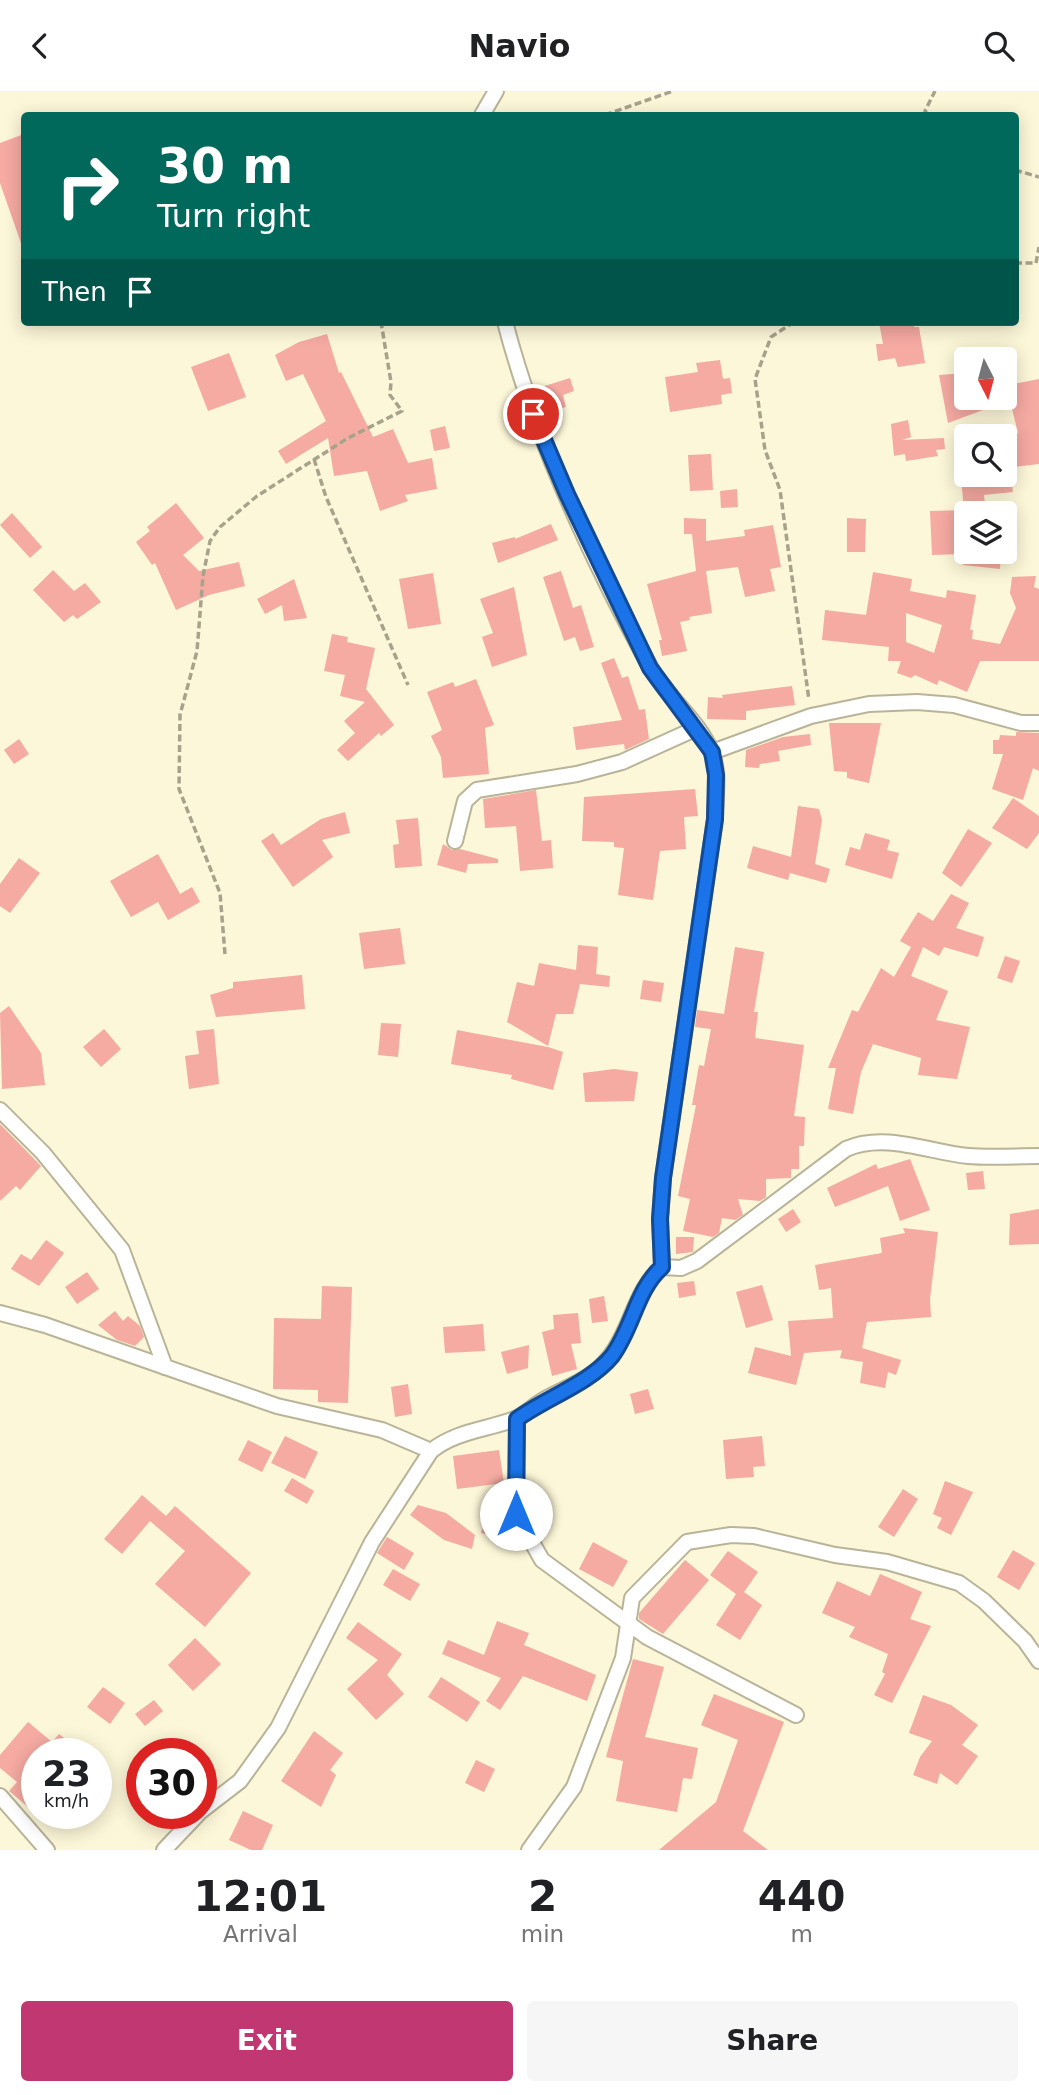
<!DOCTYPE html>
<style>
:root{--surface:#fff;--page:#f6f6f6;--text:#202124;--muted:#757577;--accent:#c13771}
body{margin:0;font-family:"DejaVu Sans",sans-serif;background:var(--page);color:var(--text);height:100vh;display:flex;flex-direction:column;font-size:26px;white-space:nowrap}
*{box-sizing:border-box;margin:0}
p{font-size:23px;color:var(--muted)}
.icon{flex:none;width:38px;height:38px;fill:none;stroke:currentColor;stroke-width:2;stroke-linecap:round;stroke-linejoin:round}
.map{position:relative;height:1759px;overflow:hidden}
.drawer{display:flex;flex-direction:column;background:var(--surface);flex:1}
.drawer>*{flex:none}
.hud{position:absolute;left:21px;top:21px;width:998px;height:214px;border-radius:7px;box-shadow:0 4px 18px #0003;background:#00695c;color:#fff;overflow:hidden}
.needle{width:46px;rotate:174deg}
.tools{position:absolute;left:954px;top:256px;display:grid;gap:14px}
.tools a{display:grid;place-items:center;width:63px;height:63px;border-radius:7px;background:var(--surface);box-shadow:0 4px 18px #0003;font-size:35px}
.speed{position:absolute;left:21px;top:1647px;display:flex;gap:14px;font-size:35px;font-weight:700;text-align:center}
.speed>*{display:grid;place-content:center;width:91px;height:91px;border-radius:50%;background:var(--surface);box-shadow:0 4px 18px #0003;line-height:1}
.speed small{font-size:18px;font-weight:400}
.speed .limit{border:10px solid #d22;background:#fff;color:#111}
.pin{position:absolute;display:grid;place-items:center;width:60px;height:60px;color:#fff;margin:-30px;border:4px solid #fff;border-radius:50%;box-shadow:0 2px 7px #0007}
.me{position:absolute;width:77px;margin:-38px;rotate:0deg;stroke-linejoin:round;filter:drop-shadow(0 0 5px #0008)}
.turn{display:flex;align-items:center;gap:24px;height:147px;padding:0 21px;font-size:32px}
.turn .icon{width:91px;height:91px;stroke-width:2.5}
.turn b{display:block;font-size:49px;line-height:60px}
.then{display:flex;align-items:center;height:66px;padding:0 21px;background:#0003;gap:14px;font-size:26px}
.eta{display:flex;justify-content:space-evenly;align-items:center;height:119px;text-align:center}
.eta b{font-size:42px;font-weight:600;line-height:49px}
.action{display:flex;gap:14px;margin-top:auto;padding:14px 21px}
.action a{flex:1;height:80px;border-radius:7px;background:var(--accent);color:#fff;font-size:28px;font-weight:600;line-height:80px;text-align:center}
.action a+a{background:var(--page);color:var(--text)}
header{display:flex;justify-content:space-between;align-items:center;height:91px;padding:0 21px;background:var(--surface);font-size:32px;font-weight:600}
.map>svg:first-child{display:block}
.building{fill:#f5aaa2;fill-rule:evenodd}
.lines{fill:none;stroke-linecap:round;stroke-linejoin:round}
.street-casing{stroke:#b9b498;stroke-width:18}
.path{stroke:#a6a28c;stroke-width:3.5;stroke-dasharray:7 3.5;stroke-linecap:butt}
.street{stroke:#fff;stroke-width:14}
.route-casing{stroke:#114b97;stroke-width:18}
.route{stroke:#1a73e8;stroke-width:12}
</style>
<header><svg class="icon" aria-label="back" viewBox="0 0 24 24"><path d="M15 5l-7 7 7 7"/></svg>Navio<svg class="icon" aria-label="search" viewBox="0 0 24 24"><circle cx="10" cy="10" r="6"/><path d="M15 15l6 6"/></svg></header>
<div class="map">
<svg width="1039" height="1759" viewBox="0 0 1039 1759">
<rect width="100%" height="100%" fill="#fdf7d9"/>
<g class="building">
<polygon points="24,43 24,155 22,155 0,92 0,52"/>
<polygon points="879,231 914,231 914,236 919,236 925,272 898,276 895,267 878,270 876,253 883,253"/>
<polygon points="327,243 339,282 341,281 373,346 393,338 408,372 432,367 437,398 405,404 408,410 380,420 367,380 334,385 328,347 286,373 278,360 326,330 303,283 286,290 275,264 299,251"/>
<polygon points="229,262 246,306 208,320 191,276"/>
<polygon points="720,269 723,288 730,287 732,302 721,304 722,313 670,321 665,286 698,281 696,272"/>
<polygon points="966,282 966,306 980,306 983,319 948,332 939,284"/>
<polygon points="570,287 574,300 563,304 566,316 553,320 549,308 540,310 535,298"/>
<polygon points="1039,288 1039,373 1004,377 1004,343 1018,342 1009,306 1015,306 1013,293"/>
<polygon points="908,329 911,346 902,349 944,347 945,358 936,359 938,365 906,370 905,363 894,365 891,333"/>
<polygon points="445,335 450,357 434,360 430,339"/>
<polygon points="711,363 713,399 690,400 688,364"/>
<polygon points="1011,382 1013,401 984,404 986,422 966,422 966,460 1001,460 1000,478 963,474 964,463 932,464 930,420 964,419 961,387"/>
<polygon points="737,398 738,416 721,417 720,400"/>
<polygon points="176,412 204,447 183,464 199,480 239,471 245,495 209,504 176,519 155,472 152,474 136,451 150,440 147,436"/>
<polygon points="12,422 42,456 30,467 0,434"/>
<polygon points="684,427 706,428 706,450 745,445 744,439 773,434 781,476 770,478 775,500 745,506 738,476 706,480 712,522 689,526 690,529 680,531 687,560 662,565 659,549 662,549 647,493 696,480 692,443 684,443"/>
<polygon points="847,427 866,428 865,461 847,461"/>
<polygon points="551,433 558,449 498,472 492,452 515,446 515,448"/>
<polygon points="53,479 74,500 85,492 101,511 77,528 73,524 64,531 33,499"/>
<polygon points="561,480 573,517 581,514 594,556 580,560 575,546 564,550 543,486"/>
<path d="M873,481L912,488L910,500L946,507L947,499L976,504L970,539H973L972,548L1000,553L1016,517L1010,502L1012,486L1036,485L1034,496L1039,498V570H980L967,601L939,589L937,594L915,584L911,587L897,582L901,570H888L889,556L822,549L825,519L866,524ZM906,522L942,534L934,562L906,551Z"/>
<polygon points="433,482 441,533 408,538 399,488"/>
<polygon points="294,488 307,527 284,530 282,514 265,523 257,508"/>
<polygon points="514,496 527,564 492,576 482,546 493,542 480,508"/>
<polygon points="332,543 348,546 347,551 375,557 366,598 394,634 381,645 379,642 348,670 337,659 355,642 344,630 365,611 340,605 345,584 324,580"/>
<polygon points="614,567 622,587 628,585 639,619 645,618 649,648 625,659 624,653 576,659 573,636 622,629 601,572"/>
<polygon points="476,588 494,634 485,637 489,683 443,687 441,666 431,645 442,639 427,601 453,591 455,596"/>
<polygon points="792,595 795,614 746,620 746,629 707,628 708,606 723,607 722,604"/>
<polygon points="829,632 881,632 869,692 847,687 847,681 834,680"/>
<polygon points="1016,641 1039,642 1039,680 1033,677 1023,709 992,698 1003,663 993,663 993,649 999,649 1000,644 1016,645"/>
<polygon points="810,643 811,654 778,660 780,670 760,673 759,677 745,676 746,659 783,646"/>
<polygon points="19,648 29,663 14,673 4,659"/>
<polygon points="695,698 698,725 684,726 686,758 660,760 653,809 618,804 624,757 614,756 614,751 582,750 584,706"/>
<polygon points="536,699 542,750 551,749 553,777 520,780 516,735 485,737 483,708"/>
<polygon points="1013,707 1039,725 1039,742 1027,758 992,737"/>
<polygon points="798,715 819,718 822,729 815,773 830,778 826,792 790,782 788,789 747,777 753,755 791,766"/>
<polygon points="345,721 350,742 322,749 333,766 293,796 261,750 273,742 281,754 321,728"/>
<polygon points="418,727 422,775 395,777 393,754 399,753 396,729"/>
<polygon points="968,738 992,752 961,796 942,782"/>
<polygon points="865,742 890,749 887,759 899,762 892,788 845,774 850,756 860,759"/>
<polygon points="443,753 452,759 460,758 498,768 498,772 468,773 466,782 437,774"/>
<polygon points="158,763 180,803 192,796 200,811 168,829 158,811 131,826 110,790"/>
<polygon points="19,767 40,782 10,822 0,815 0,793"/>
<polygon points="951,803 969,812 956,837 984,846 978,866 944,856 939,865 923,856 911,885 948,900 936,929 970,936 957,988 918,984 921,967 873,953 861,981 853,1023 828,1018 836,977 828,977 852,919 858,921 881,877 894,886 911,856 900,850 918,821 933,830"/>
<polygon points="400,837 405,873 364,878 359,842"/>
<polygon points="578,854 598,856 596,883 610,885 609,896 580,893 573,923 556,923 548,955 507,931 517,891 534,895 539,872 576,879"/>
<polygon points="735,856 764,861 754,921 758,921 755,947 804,954 794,1025 805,1026 804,1055 799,1055 799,1078 791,1078 791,1087 766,1088 766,1106 760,1110 738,1108 743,1124 735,1129 722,1127 719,1142 713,1146 683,1140 690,1108 678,1105 696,1014 692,1014 699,974 704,975 711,938 695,936 697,919 724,923"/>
<polygon points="1005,865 1020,870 1012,892 997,887"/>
<polygon points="302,884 305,918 216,926 210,904 233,897 233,891"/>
<polygon points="643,889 664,892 661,911 640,908"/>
<polygon points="9,915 41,962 45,994 2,998 0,922"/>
<polygon points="381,932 401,933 398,966 378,964"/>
<polygon points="104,938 121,958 101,976 83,956"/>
<polygon points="214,938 219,993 189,998 185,965 199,963 196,940"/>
<polygon points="457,939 548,956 563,961 553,999 511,988 512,984 451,973"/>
<polygon points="614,978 638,981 634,1010 585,1011 583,982"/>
<polygon points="0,1033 41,1075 20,1099 16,1095 0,1110"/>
<polygon points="910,1068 930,1119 900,1130 888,1095 835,1116 827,1097 876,1073 878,1078"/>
<polygon points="983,1080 985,1098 968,1099 966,1082"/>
<polygon points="793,1118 801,1131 786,1141 778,1128"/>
<polygon points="1039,1118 1039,1153 1009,1154 1010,1123"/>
<polygon points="903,1137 938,1141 930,1208 931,1226 867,1231 862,1257 901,1269 896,1284 888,1281 885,1297 860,1292 863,1271 840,1267 842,1259 804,1262 796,1294 748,1282 755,1256 791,1265 788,1230 833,1227 831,1197 819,1199 815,1174 882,1162 880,1147 905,1142"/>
<polygon points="676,1146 694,1146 693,1161 676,1163"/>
<polygon points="46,1149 64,1162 39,1195 11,1178 21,1163 31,1169"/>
<polygon points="87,1181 99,1198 77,1213 65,1196"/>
<polygon points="694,1190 696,1204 679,1207 677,1192"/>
<polygon points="762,1194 773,1229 746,1237 736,1201"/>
<polygon points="322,1195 352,1196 348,1312 318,1311 318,1299 273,1298 274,1227 321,1228"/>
<polygon points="604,1205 608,1230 592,1232 589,1208"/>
<polygon points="115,1220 123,1230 128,1225 140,1235 144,1246 135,1255 117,1249 98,1234"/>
<polygon points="578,1222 581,1252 571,1253 577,1278 552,1285 542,1241 554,1238 553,1224"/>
<polygon points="483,1233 485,1260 445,1262 443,1236"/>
<polygon points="529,1254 528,1277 507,1283 501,1261"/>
<polygon points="408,1293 412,1323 395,1326 391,1296"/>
<polygon points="648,1298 654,1318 635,1323 630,1303"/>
<polygon points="285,1345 318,1361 305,1388 271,1372"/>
<polygon points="762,1345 765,1375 753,1376 754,1386 726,1388 723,1349"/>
<polygon points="248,1349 272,1361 262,1381 238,1369"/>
<polygon points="499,1359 504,1392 457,1398 453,1365"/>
<polygon points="292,1387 314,1400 307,1413 284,1400"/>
<polygon points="945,1390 973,1401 951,1444 937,1437 942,1427 933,1423"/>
<polygon points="903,1398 918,1408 894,1446 878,1436"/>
<polygon points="142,1404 166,1425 175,1415 251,1482 205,1536 155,1493 185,1460 150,1430 122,1463 104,1448"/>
<polygon points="418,1414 446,1422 475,1444 472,1458 444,1449 410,1424"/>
<polygon points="485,1428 512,1435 509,1449 481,1442"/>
<polygon points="387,1446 414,1462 404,1479 377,1462"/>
<polygon points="593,1451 628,1470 613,1496 579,1478"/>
<polygon points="1013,1459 1035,1472 1019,1499 997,1486"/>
<polygon points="728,1460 758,1481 744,1501 762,1514 740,1549 716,1534 736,1503 710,1484"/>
<polygon points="685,1469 709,1489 663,1543 639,1528 639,1522"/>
<polygon points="393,1478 420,1493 410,1510 383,1494"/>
<polygon points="880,1483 922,1501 910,1528 931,1535 892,1612 874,1604 885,1583 882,1581 888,1563 849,1546 855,1536 822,1522 837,1490 870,1505"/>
<polygon points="497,1530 529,1542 524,1554 596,1584 587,1610 523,1585 500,1619 486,1610 501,1587 442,1563 448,1549 484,1564"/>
<polygon points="358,1531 402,1563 387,1584 404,1603 376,1629 347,1598 378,1569 346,1547"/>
<polygon points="195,1547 221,1573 193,1600 168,1574"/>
<polygon points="633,1568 664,1576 645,1646 698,1657 692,1688 683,1687 677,1721 616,1710 623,1670 606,1666"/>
<polygon points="441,1586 480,1611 467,1631 428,1606"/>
<polygon points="103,1596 125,1612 110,1633 87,1616"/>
<polygon points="714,1603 784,1631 743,1740 768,1759 659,1759 716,1711 738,1649 701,1634"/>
<polygon points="923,1604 951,1614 978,1634 962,1654 978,1665 957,1694 940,1682 937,1693 913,1684 920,1666 932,1650 909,1642"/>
<polygon points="154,1609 163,1620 145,1635 135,1623"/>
<polygon points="28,1631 52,1651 59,1643 84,1662 37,1662 37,1708 29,1717 9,1700 17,1691 0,1677 0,1664"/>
<polygon points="314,1640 343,1662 330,1679 336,1684 321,1716 281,1690"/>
<polygon points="476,1669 495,1678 484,1701 465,1692"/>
<polygon points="243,1720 273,1734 262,1759 251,1759 229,1749"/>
</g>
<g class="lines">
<g class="street-casing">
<g id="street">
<polyline points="482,24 496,0"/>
<polyline points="712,661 811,625 869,613 917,611 954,614 1021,632 1039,632"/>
<polyline points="455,750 465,710 477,699 577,683 622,671 697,637"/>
<polyline points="0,1019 43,1062 122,1159 165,1276"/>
<path d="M662,1176L681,1177L697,1170L846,1058C885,1041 928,1061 968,1065C992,1067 1016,1065 1039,1065"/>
<polyline points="0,1222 45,1234 277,1315 382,1339 431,1360"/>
<polyline points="517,1328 516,1423 542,1469 647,1546 796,1624"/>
<polyline points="0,1705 47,1759"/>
<path d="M201,1720L240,1690L278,1637L372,1451L431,1360C456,1340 486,1339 515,1328C525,1324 533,1315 542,1310C557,1301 574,1295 589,1285C632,1257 628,1205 662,1176L660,1128L663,1087L715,728C715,707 720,680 711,660C697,627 665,605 649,574C592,469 535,346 505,231"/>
<polyline points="164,1759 199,1722"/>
<polyline points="529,1759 574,1696 623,1567 632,1507 687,1451 731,1444 754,1445 835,1464 887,1471 959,1492 984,1510 1025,1550 1039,1570"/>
</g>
</g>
<g class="path">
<polyline points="605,24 673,0"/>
<polyline points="928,24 925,20 935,0"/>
<polyline points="1015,79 1039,86"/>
<polyline points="1015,172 1036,172 1039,156"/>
<polyline points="794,231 771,246 755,288 765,359 780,399 809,609"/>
<polyline points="314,368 326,406 408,594"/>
<polyline points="225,863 220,802 179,698 180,624 197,560 203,485 210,450 220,436 257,405 348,347 402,320 390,304 391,291 381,231"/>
</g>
<use href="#street" class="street"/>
</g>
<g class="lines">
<g class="route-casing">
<path id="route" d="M516,1423L517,1328C546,1307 590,1292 612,1265C633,1237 636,1199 662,1176L660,1128L663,1087L715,728L716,684L712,661L650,577L567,403L533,323"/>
</g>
<use href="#route" class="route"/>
</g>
</svg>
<div class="tools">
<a><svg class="needle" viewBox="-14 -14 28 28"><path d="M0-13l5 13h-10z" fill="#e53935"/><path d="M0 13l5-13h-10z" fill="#757577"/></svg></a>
<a><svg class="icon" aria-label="search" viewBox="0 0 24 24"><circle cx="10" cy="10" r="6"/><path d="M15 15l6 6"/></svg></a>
<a><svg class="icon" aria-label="layers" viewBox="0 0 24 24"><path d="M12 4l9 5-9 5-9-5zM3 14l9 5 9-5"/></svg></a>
</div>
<div class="speed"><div>23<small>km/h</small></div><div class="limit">30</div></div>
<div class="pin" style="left:533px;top:323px;background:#d93025"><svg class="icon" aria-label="arrive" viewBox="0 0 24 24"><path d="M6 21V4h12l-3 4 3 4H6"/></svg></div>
<svg class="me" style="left:516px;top:1423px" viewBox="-20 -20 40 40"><circle r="19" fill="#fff"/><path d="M0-13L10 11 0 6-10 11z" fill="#1a73e8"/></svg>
<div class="hud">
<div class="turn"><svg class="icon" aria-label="right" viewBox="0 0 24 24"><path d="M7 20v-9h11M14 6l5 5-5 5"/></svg><div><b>30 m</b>Turn right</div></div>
<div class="then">Then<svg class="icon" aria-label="arrive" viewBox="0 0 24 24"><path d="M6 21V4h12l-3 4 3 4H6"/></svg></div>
</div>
</div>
<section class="drawer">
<div class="eta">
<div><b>12:01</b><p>Arrival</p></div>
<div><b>2</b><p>min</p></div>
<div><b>440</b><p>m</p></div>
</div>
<div class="action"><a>Exit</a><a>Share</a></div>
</section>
